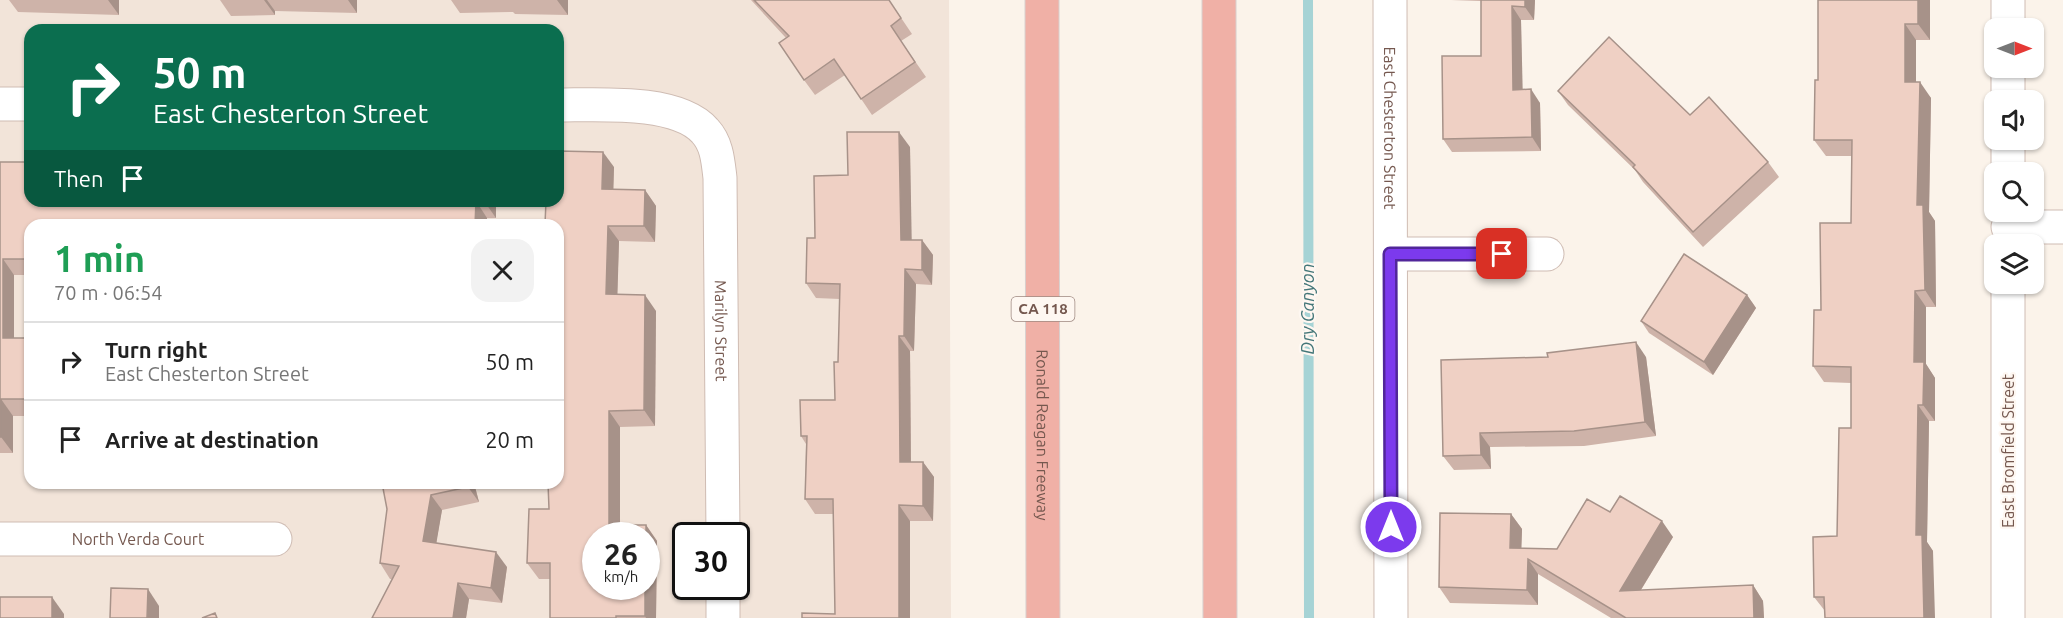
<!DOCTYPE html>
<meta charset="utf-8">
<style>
:root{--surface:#fff;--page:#f2f2f2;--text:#222;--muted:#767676;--line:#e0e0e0}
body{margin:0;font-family:Ubuntu,sans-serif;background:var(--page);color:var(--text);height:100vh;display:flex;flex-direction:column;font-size:22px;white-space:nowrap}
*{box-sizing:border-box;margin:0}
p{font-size:20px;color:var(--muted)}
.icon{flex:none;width:33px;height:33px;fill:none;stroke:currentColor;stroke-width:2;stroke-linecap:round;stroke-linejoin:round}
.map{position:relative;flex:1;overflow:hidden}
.details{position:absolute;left:24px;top:219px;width:540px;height:270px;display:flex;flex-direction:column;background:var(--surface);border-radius:18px;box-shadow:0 2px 4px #0004}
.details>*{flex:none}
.guide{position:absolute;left:24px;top:24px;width:540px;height:183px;border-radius:18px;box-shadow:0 2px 4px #0004;background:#0b6e4f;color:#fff;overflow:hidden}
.needle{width:39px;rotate:90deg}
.tools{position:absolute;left:1984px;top:18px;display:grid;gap:12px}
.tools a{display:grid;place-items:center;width:60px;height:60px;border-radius:12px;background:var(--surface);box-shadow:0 2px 4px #0004;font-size:30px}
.speed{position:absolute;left:582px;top:522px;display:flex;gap:12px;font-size:30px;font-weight:700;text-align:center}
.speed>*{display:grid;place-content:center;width:78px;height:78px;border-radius:50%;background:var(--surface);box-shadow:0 2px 4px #0004;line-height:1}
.speed small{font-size:15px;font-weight:400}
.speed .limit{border:3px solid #111;border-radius:9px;background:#fff;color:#111}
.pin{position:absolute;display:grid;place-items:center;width:51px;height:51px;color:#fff;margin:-26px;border-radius:12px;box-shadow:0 3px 9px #0006}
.me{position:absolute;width:66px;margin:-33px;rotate:0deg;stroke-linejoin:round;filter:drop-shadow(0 0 4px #0008)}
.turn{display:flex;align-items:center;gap:21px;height:126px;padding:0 30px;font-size:27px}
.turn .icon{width:78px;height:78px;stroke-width:2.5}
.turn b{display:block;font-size:42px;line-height:51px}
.then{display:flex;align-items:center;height:57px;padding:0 30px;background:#0003;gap:12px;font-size:22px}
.round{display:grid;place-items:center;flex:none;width:63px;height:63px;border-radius:18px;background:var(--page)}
.summary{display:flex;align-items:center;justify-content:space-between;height:102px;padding:0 30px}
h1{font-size:36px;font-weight:600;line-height:45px;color:#1e9e55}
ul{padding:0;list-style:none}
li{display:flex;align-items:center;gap:18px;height:78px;padding:0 30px;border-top:2px solid var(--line)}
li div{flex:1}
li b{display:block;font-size:22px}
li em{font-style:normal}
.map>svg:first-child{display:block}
.residential{fill:#f2e4d9;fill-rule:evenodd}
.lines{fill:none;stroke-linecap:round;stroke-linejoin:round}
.stream{stroke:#a6d3d5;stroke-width:10}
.street-casing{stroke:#cfbcb3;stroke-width:35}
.highway-casing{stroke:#d8d0ce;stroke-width:35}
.street{stroke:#fff;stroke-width:33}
.highway{stroke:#f0b0a6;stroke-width:33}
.wall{fill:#ceb3a9}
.shaded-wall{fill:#a79289}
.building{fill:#efd0c4;stroke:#a79289;stroke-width:1.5}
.route-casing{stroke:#51269a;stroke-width:15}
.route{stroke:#7c3aed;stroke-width:10}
.labels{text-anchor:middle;stroke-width:4.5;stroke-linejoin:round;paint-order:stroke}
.shield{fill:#fef7f1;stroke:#9e8880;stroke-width:1.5}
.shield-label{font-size:15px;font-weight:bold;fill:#75584f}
.street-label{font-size:16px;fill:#75584f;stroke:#fef7f1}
.water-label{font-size:18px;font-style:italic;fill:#437678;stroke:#fef7f1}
</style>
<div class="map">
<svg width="2063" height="618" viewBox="0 0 2063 618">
<rect width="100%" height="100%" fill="#fbf3ea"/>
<path class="residential" d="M0,0H949L951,618H0ZM30,30H558V201H30ZM30,225H558V483H30ZM596,536H646V586H596ZM686,536H736V586H686Z"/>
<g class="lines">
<polyline class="stream" points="1308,0 1309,618"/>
<g class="street-casing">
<g id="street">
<path id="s1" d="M1390,0L1391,618"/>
<polyline points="2008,0 2008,28"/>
<polyline points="2008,68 2008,100"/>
<polyline points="0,104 30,104"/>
<path id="s2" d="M558,105C597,105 677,99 705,131C717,144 718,161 720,178L723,536"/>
<polyline points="2008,140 2008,172"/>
<polyline points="2008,227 2063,227"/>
<polyline points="1391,254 1547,254"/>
<polyline points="2008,284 2008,618"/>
<path id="s3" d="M0,539H275"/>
<polyline points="723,586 723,618"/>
</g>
</g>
<g class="highway-casing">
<g id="highway">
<path id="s4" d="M1042,0L1043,618"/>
<polyline points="1219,0 1220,618"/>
</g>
</g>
<use href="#street" class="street"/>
<use href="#highway" class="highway"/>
</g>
<g class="wall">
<polygon points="9,0 119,0 119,15 18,12"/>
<polygon points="220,0 357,0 357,13 275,11 275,15 231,16"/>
<polygon points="451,0 568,0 568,15 515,14 513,12 460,13"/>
<polygon points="751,0 889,0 912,34 901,41 926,77 872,115 845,75 815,95 804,80 786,38"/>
<polygon points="1451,0 1535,0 1534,20 1521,20 1522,90 1540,103 1541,151 1452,152 1443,139 1481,56 1481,1"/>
<polygon points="1930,0 1930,40 1916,40 1916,82 1931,98 1929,212 1935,221 1936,307 1926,307 1926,364 1935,378 1935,421 1929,421 1927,542 1933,551 1825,611 1814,597 1837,536 1851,428 1851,383 1824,382 1813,366 1821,310 1851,223 1852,156 1826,156 1814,140 1818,80"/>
<polygon points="1558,91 1690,115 1768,162 1779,177 1703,247 1643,182 1635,170 1568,105"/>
<polygon points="910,147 911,240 922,240 933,255 932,285 916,284 914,351 910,351 911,462 923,462 934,477 933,521 910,521 835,614 834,514 815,514 805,499 806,444 801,436 835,400 838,362 840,299 816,298 806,283 815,238 848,175"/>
<polygon points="0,162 30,201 386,201 388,204 438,205 438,201 496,201 496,218 30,225 30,275 14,275 14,338 30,338 30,416 13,416 13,453 0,453"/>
<polygon points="614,167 613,189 645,190 656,206 655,242 619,241 617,295 656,311 655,426 620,427 620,525 646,525 657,541 656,618 550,618 550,579 539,579 527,563 549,509 558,225 545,224"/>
<polygon points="1747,295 1756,308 1713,375 1649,333 1641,321"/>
<polygon points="1646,357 1656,436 1584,446 1490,447 1491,469 1454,470 1443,456 1441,360"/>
<polygon points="382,483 474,483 479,502 442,510 436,543 507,567 502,603 469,599 466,618 372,618 392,579 390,579 380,563 387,509"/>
<polygon points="1610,512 1673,537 1641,590 1753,585 1763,601 1764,618 1611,618 1538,574 1538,605 1450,603 1439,587 1511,514 1522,529 1521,548 1557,549"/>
</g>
<g class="shaded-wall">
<polygon points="108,0 119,0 119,15"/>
<polygon points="264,0 267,0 275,11 275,15"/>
<polygon points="348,0 357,0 357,13"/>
<polygon points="557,0 568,0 568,15"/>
<polygon points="1525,0 1535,0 1534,20 1525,7"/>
<polygon points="1918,0 1930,0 1930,40 1918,24"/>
<polygon points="1512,6 1521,20 1523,103 1513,90"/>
<polygon points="1905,24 1916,40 1916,98 1905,82"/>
<polygon points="1920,82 1931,98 1929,212 1935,221 1936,307 1925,290 1917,205"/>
<polygon points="1531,89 1540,103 1541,151 1532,137"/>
<polygon points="899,132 910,147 912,255 901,240"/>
<polygon points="603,152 614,167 613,205 602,189"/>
<polygon points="645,190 656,206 655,242 644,226"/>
<polygon points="379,201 386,201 390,207 379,204"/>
<polygon points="476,201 487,218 487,225 475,225"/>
<polygon points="484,201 496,201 496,218"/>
<polygon points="608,226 619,241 617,310 606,294"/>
<polygon points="922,240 933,255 932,285 922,270"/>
<polygon points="3,259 14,275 14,355 3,338"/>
<polygon points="905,269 916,284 914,351 904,336"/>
<polygon points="1915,291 1926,307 1926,364 1935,378 1935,421 1923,405 1914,362"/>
<polygon points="645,295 656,311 655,426 644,410"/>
<polygon points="1747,295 1756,308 1713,375 1704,362"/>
<polygon points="899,336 910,351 911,477 900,462"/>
<polygon points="1636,342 1646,357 1656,436 1645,422"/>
<polygon points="1,399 13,416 13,453 1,437"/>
<polygon points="1918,405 1929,421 1927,542 1933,551 1935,618 1924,618 1916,535"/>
<polygon points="609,411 620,427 620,536 609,525"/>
<polygon points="1480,433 1490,447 1491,469 1481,455"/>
<polygon points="923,462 934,477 933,521 923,506"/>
<polygon points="467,483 474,483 479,502 468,487"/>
<polygon points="431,495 442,510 434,557 423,541"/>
<polygon points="899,505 910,521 910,618 899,618"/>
<polygon points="1511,514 1522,529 1521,563 1510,548"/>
<polygon points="1662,521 1673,537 1631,606 1620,591"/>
<polygon points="646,525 657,541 656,618 646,618 645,616 645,586 646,586"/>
<polygon points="496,552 507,567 502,603 491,588"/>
<polygon points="1528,559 1538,574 1538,605 1527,590"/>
<polygon points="458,583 469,599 466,618 453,618"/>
<polygon points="1753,585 1763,601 1764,618 1754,618"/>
<polygon points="148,589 159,606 159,618 147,618"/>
<polygon points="52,597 64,614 64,618 52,618"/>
</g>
<g class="building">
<polygon points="754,0 889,0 901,18 891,26 915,62 861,99 834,59 804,80 779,43 789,36"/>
<polygon points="1481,0 1525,0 1525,7 1512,6 1513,90 1531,89 1532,137 1443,139 1442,56 1481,56"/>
<polygon points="1818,0 1918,0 1918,24 1905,24 1905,82 1920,82 1917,205 1923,205 1925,290 1915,291 1914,362 1924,362 1923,405 1918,405 1916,535 1922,535 1924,618 1825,618 1824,597 1814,597 1813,537 1837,536 1839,428 1851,428 1851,367 1813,366 1814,310 1821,310 1820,223 1851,223 1852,140 1814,140 1815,80 1818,80"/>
<polygon points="1609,37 1690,115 1709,97 1768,162 1693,232 1633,167 1635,165 1558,91"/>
<polygon points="847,132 899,132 901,240 922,240 922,270 905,269 904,336 899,336 900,462 923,462 923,506 899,505 899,618 802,618 802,613 835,614 833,499 805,499 807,436 801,436 800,400 835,400 834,362 838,362 840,284 806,283 807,238 815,238 814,176 848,175"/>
<polygon points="558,151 603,152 602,189 645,190 644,226 608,226 606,294 645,295 644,410 609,411 609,525 646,525 646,536 596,536 596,586 645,586 645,616 616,616 616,618 550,618 550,563 527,563 529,509 549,509 548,483 558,483 558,225 545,224 546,201 558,201"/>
<polygon points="0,162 30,162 30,201 379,201 379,204 438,205 438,201 484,201 476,201 475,225 30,225 30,259 3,259 3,338 30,338 30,399 1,399 1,437 0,437"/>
<polygon points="1684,254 1747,295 1704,362 1641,321"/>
<polygon points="1636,342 1645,422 1574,431 1480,433 1481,455 1443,456 1441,360 1548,357 1547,353"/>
<polygon points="382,483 467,483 468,487 431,495 423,541 496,552 491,588 458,583 453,618 372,618 399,566 380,563 387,509"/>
<polygon points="1620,496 1662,521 1620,591 1753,585 1754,618 1626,618 1528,559 1527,590 1439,587 1440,513 1511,514 1510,548 1557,549 1587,499 1610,512"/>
<polygon points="111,588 148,589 147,618 110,618"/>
<rect x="0" y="597" width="52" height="21"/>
<polygon points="215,613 217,618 202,618"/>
</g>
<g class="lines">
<g class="route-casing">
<polyline id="route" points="1391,527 1390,254 1502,254"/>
</g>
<use href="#route" class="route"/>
</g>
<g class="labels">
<rect class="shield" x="1011.5" y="297" width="63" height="24" rx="4.5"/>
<g class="shield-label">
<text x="1043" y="314">CA 118</text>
</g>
<g class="street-label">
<text dy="6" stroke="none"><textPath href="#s1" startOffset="128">East Chesterton Street</textPath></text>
<text dy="6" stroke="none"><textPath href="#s2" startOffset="356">Marilyn Street</textPath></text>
<text dy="6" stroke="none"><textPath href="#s4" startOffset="435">Ronald Reagan Freeway</textPath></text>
<text transform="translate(2008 451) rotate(-90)" y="6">East Bromfield Street</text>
<text dy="6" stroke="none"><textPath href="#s3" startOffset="138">North Verda Court</textPath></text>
</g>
<g class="water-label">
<text transform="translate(1308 309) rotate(-90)" y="6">Dry Canyon</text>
</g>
</g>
</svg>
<div class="tools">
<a><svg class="needle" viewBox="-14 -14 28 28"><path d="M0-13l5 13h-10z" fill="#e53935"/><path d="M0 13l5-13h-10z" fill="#767676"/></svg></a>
<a><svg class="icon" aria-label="sound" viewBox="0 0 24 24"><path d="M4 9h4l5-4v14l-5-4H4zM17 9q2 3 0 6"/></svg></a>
<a><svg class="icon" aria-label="search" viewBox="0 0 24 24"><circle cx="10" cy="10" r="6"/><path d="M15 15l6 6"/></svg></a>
<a><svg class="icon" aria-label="layers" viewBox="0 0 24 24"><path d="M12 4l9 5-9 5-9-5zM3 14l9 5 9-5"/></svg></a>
</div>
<div class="speed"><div>26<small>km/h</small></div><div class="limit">30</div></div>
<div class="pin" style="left:1502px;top:254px;background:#d93025"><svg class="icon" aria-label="arrive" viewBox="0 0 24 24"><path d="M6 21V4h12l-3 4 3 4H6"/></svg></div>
<svg class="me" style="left:1391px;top:527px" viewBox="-20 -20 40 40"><circle r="17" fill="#7c3aed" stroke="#fff" stroke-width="3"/><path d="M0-11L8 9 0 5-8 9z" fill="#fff"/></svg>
<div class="guide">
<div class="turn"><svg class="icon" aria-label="right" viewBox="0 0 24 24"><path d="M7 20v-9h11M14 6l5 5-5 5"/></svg><div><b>50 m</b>East Chesterton Street</div></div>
<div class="then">Then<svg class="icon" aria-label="arrive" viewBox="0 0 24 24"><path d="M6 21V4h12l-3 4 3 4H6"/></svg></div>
</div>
<section class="details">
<div class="summary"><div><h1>1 min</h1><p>70 m · 06:54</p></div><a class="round"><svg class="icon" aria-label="close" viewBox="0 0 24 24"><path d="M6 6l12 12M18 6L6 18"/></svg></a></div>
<ul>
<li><svg class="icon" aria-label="right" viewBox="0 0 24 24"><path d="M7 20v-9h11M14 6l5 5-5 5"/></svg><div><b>Turn right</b><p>East Chesterton Street</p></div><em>50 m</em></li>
<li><svg class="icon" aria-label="arrive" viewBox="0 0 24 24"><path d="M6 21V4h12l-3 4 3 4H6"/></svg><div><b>Arrive at destination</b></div><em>20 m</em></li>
</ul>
</section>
</div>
